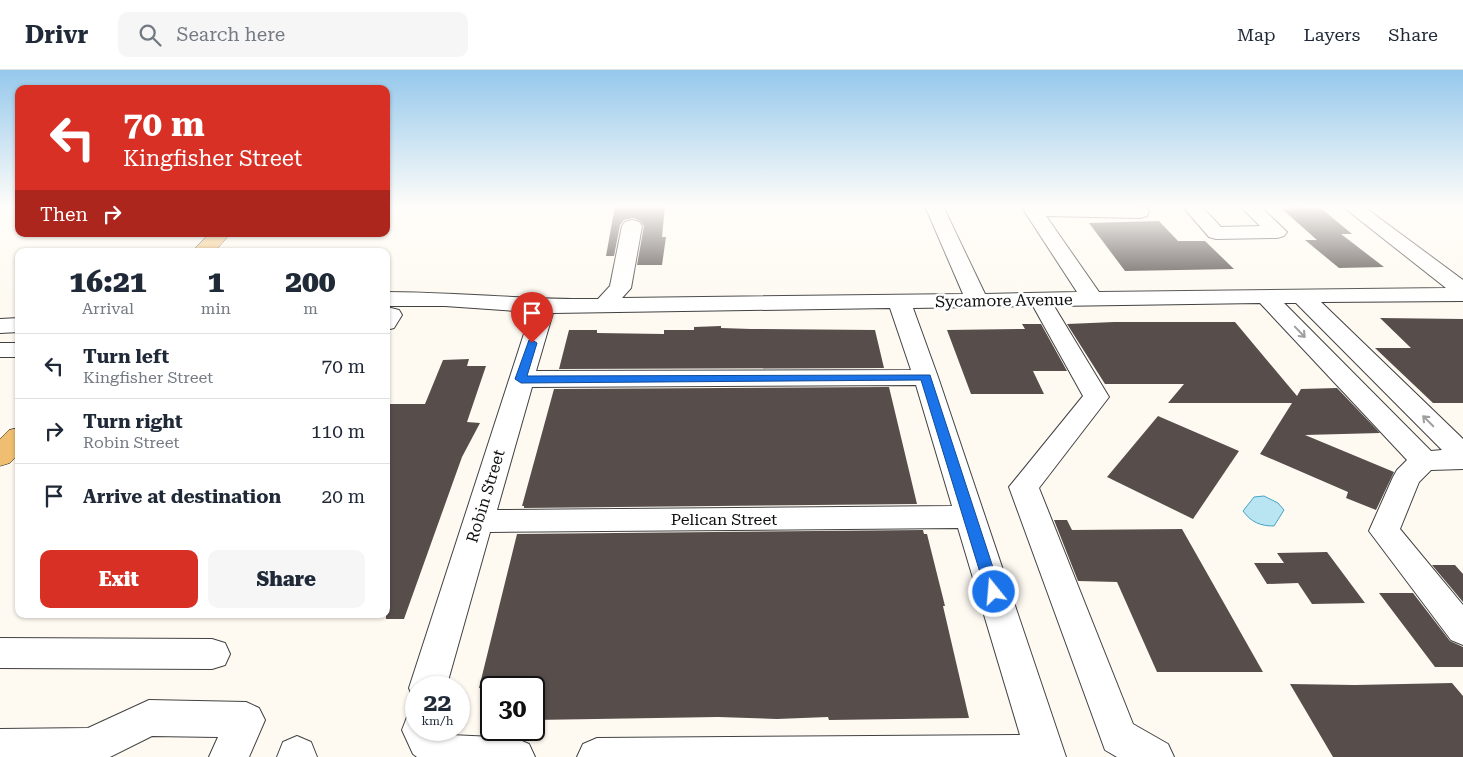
<!DOCTYPE html>
<style>
:root{--surface:#fff;--page:#f6f6f7;--text:#1f2937;--muted:#747a83;--line:#e0e1e3;--accent:#d93025}
body{margin:0;font-family:"Roboto Serif",serif;background:var(--page);color:var(--text);height:100vh;display:flex;flex-direction:column;font-size:19px;white-space:nowrap}
*{box-sizing:border-box;margin:0}
p{font-size:16px;color:var(--muted)}
.icon{flex:none;width:28px;height:28px;fill:none;stroke:currentColor;stroke-width:2;stroke-linecap:round;stroke-linejoin:round}
.map{position:relative;flex:1;overflow:hidden}
.sheet{position:absolute;left:15px;top:178px;width:375px;height:370px;display:flex;flex-direction:column;background:var(--surface);border-radius:10px;box-shadow:0 1px 4px #0004}
.sheet>*{flex:none}
.guide{position:absolute;left:15px;top:15px;width:375px;height:152px;border-radius:10px;box-shadow:0 1px 4px #0004;background:#d93025;color:#fff;overflow:hidden}
.speed{position:absolute;left:405px;top:606px;display:flex;gap:10px;font-size:25px;font-weight:700;text-align:center}
.speed>*{display:grid;place-content:center;width:65px;height:65px;border-radius:50%;background:var(--surface);box-shadow:0 1px 4px #0004;line-height:1}
.speed small{font-size:12px;font-weight:400}
.speed .limit{border:2px solid #111;border-radius:8px;background:#fff;color:#111}
.pin{position:absolute;display:grid;place-items:center;width:42px;height:42px;color:#fff;margin:-51px -21px;border-radius:50% 50% 50% 0;rotate:-45deg;box-shadow:0 0 5px #0007}
.pin .icon{rotate:45deg}
.me{position:absolute;width:55px;margin:-28px;rotate:343deg;stroke-linejoin:round;filter:drop-shadow(0 0 4px #0008)}
.turn{display:flex;align-items:center;gap:18px;height:105px;padding:0 25px;font-size:22px}
.turn .icon{width:65px;height:65px;stroke-width:2.5}
.turn b{display:block;font-size:35px;line-height:42px}
.then{display:flex;align-items:center;height:48px;padding:0 25px;background:#0003;gap:10px;font-size:19px}
.eta{display:flex;justify-content:space-evenly;align-items:center;height:85px;text-align:center}
.eta b{font-size:30px;font-weight:800;line-height:35px}
.cta{display:flex;gap:10px;margin-top:auto;padding:10px 25px}
.cta a{flex:1;height:58px;border-radius:10px;background:var(--accent);color:#fff;font-size:20px;font-weight:800;line-height:58px;text-align:center}
.cta a+a{background:var(--page);color:var(--text)}
ul{padding:0;list-style:none}
li{display:flex;align-items:center;gap:15px;height:65px;padding:0 25px;border-top:1px solid var(--line)}
li div{flex:1}
li b{display:block;font-size:19px}
li em{font-style:normal}
header{display:flex;align-items:center;gap:30px;box-sizing:border-box;height:70px;padding:0 25px;background:var(--surface);border-bottom:1px solid var(--line)}
header strong{font-size:24px}
nav{display:flex;gap:28px;margin-inline-start:auto;font-size:18px}
.search{width:350px;height:45px;background:var(--page);display:flex;align-items:center;gap:12px;box-sizing:border-box;padding:0 18px;border-radius:10px;color:var(--muted);font-size:19px}
.map>svg:first-child{display:block}
.water{fill:#b9e5f2;stroke:#45a4c5}
.building{fill:#574e4c}
.lines{fill:none;stroke-linecap:round;stroke-linejoin:round}
.minor-casing{stroke:#424242;stroke-width:2}
.major-casing{stroke:#202020;stroke-width:1}
.minor{fill:#fff;fill-rule:evenodd}
.major{fill:#f0be70;fill-rule:evenodd}
.oneway{stroke:#9f9f9f}
.route{fill:#1a73e8;stroke:#114b97}
.labels{text-anchor:middle;stroke-width:5;stroke-linejoin:round;paint-order:stroke}
.street-label{font-size:16px;fill:#0f0f0f;stroke:#fff}
</style>
<header>
<strong>Drivr</strong>
<div class="search"><svg class="icon" aria-label="search" viewBox="0 0 24 24"><circle cx="10" cy="10" r="6"/><path d="M15 15l6 6"/></svg>Search here</div>
<nav><a>Map</a><a>Layers</a><a>Share</a></nav>
</header>
<div class="map">
<svg width="1463" height="687" viewBox="0 0 1463 687">
<rect width="100%" height="100%" fill="#fefaf2"/>
<path class="water" d="M1264,426L1278,433L1284,440L1274,456C1260,456 1251,452 1243,441L1254,427Z"/>
<g class="building">
<polygon points="615,136 665,136 662,167 666,167 662,195 637,195 644,156 640,151 633,148 624,150 620,155 614,186 606,186"/>
<polygon points="1291,136 1322,139 1352,164 1341,164 1384,197 1339,198 1305,170 1317,170 1282,139 1289,139"/>
<polygon points="1159,151 1178,171 1205,171 1234,199 1125,201 1089,153"/>
<polygon points="1380,248 1463,249 1463,333 1433,333 1375,278 1411,278"/>
<polygon points="1114,252 1235,252 1297,326 1301,319 1337,318 1380,363 1305,365 1394,402 1376,440 1346,428 1348,422 1260,384 1292,333 1168,333 1184,314 1105,314 1067,254"/>
<polygon points="1022,254 1041,254 1067,301 1033,301 1044,324 971,324 947,260 1025,259"/>
<polygon points="721,256 721,258 751,259 875,260 884,298 559,299 569,260 597,260 597,263 664,264 664,260 694,260 694,257"/>
<polygon points="469,289 467,296 486,296 467,352 480,353 462,387 404,549 386,549 386,334 425,334 443,290"/>
<polygon points="889,317 917,434 524,438 524,436 522,436 554,319"/>
<polygon points="1158,346 1239,381 1193,449 1107,407"/>
<polygon points="1054,450 1067,450 1072,460 1182,459 1263,602 1157,602 1117,512 1078,511"/>
<polygon points="923,460 924,464 927,464 945,536 943,536 969,648 829,650 828,647 777,649 718,647 534,650 534,618 479,618 517,464"/>
<polygon points="1327,482 1365,533 1312,534 1298,513 1267,514 1254,493 1284,493 1277,483"/>
<polygon points="1432,495 1455,495 1463,504 1463,532"/>
<polygon points="1379,523 1413,523 1450,571 1463,577 1463,597 1435,597"/>
<polygon points="1452,613 1463,626 1463,687 1333,687 1290,614 1355,615"/>
</g>
<g class="lines">
<g class="minor-casing">
<g id="minor">
<path d="M925,136H943L985,224L1077,222L1021,136H1118L1147,138L1149,142L1147,146L1140,148L1046,146L1099,222L1446,218L1342,136H1363L1463,210V231L1321,232L1463,369V399L1431,400L1419,412L1400,459L1463,535V575L1451,570L1369,461L1393,407L1397,400L1407,390L1260,233L1054,236L1109,327L1039,418L1133,654L1168,674L1174,687H1117L1105,680L1009,417L1083,326L1033,236L913,238L938,307L1066,687H577L583,674L597,668L1020,665L958,458L490,462L446,618H416V631L414,630L409,618L531,242L445,236H386V222C457,222 527,230 598,229L610,216L622,156L625,152L632,150L639,152L642,156L631,218L622,228L963,224ZM1284,233H1296L1442,380L1431,381ZM890,238L911,300L536,301L553,243ZM916,315L952,436L497,440L532,317Z"/>
<polygon points="1182,136 1201,136 1221,157 1260,156 1240,136 1260,136 1287,162 1284,166 1277,168 1216,169 1209,167"/>
<polygon points="391,238 399,240 402,245 394,258 386,260 386,239"/>
<polygon points="19,248 19,262 0,263 0,249"/>
<rect x="0" y="273" width="19" height="14"/>
<polygon points="0,568 212,569 225,573 230,584 225,595 212,599 0,598"/>
<polygon points="149,630 246,632 259,638 265,650 249,687 209,687 218,667 152,666 110,687 0,687 0,659 88,658"/>
<polygon points="416,644 416,660 443,660 450,665 515,668 529,674 535,687 417,687 413,684 402,660 407,647"/>
<polygon points="297,666 311,672 317,687 277,687 283,672"/>
</g>
</g>
<g class="major-casing">
<g id="major">
<polygon points="209,164 230,164 215,181 193,181"/>
<polygon points="19,358 19,384 10,393 0,396 0,369 9,360"/>
</g>
</g>
<use href="#minor" class="minor"/>
<use href="#major" class="major"/>
</g>
<defs><path id="oneway-shaft" d="M-6 0H5M1.5-3L5.5 0L1.5 3" fill="none" stroke-width="1.6" stroke-linecap="round" stroke-linejoin="round" transform="scale(1.25)"/></defs>
<g class="oneway">
<use href="#oneway-shaft" transform="translate(1300 262) rotate(46)"/>
<use href="#oneway-shaft" transform="translate(1428 351) rotate(-135)"/>
</g>
<linearGradient id="sky" x2="0" y2="1"><stop stop-color="#95c8ec"/><stop offset="0.59" stop-color="#fffdf9"/><stop offset="1" stop-color="#fffdf9" stop-opacity="0"/></linearGradient>
<rect width="1463" height="232" fill="url(#sky)"/>
<polygon class="route" points="529,270 532,270 537,273 527,306 930,305 1001,522 999,526 994,528 988,526 986,522 921,310 521,313 515,309"/>
<g class="labels">
<g class="street-label">
<text transform="translate(1004 230) rotate(-1)" y="6">Sycamore Avenue</text>
<text transform="translate(485 426) rotate(-73)" y="6">Robin Street</text>
<text x="724" y="455">Pelican Street</text>
</g>
</g>
</svg>
<div class="speed"><div>22<small>km/h</small></div><div class="limit">30</div></div>
<div class="pin" style="left:532px;top:273px;background:#d93025"><svg class="icon" aria-label="arrive" viewBox="0 0 24 24"><path d="M6 21V4h12l-3 4 3 4H6"/></svg></div>
<svg class="me" style="left:994px;top:522px" viewBox="-20 -20 40 40"><circle r="17" fill="#1a73e8" stroke="#fff" stroke-width="3"/><path d="M0-11L8 9 0 5-8 9z" fill="#fff"/></svg>
<div class="guide">
<div class="turn"><svg class="icon" aria-label="left" viewBox="0 0 24 24"><path d="M17 20v-9H6M10 6l-5 5 5 5"/></svg><div><b>70 m</b>Kingfisher Street</div></div>
<div class="then">Then<svg class="icon" aria-label="right" viewBox="0 0 24 24"><path d="M7 20v-9h11M14 6l5 5-5 5"/></svg></div>
</div>
<section class="sheet">
<div class="eta">
<div><b>16:21</b><p>Arrival</p></div>
<div><b>1</b><p>min</p></div>
<div><b>200</b><p>m</p></div>
</div>
<ul>
<li><svg class="icon" aria-label="left" viewBox="0 0 24 24"><path d="M17 20v-9H6M10 6l-5 5 5 5"/></svg><div><b>Turn left</b><p>Kingfisher Street</p></div><em>70 m</em></li>
<li><svg class="icon" aria-label="right" viewBox="0 0 24 24"><path d="M7 20v-9h11M14 6l5 5-5 5"/></svg><div><b>Turn right</b><p>Robin Street</p></div><em>110 m</em></li>
<li><svg class="icon" aria-label="arrive" viewBox="0 0 24 24"><path d="M6 21V4h12l-3 4 3 4H6"/></svg><div><b>Arrive at destination</b></div><em>20 m</em></li>
</ul>
<div class="cta"><a>Exit</a><a>Share</a></div>
</section>
</div>
